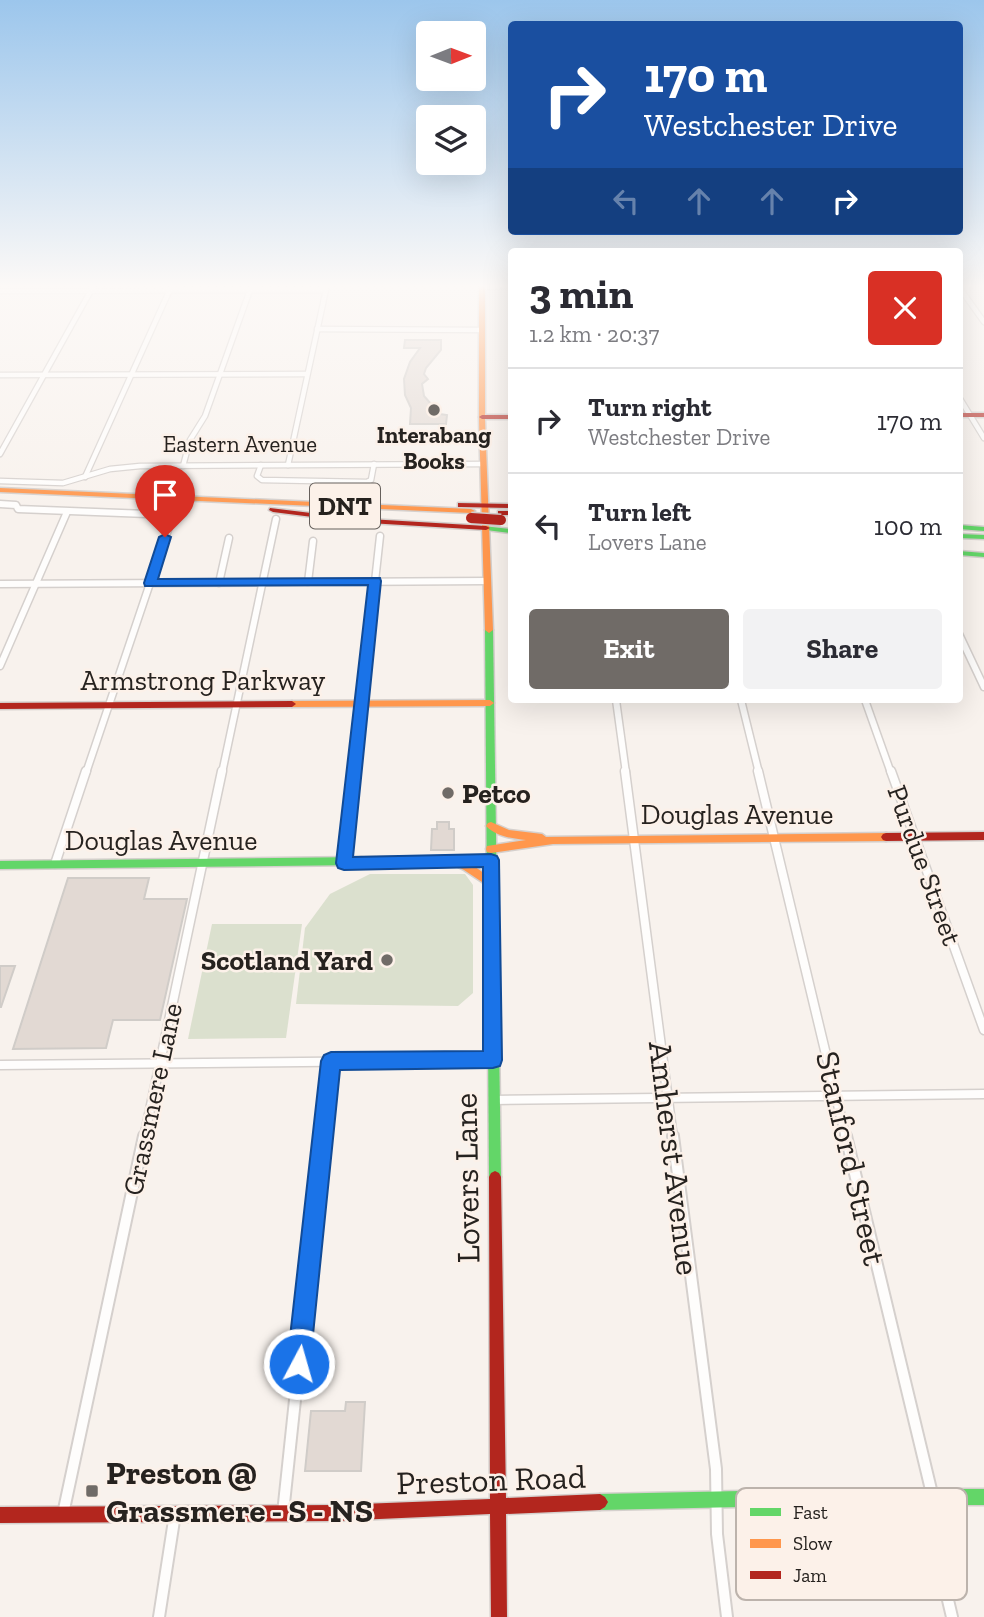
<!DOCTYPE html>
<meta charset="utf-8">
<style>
:root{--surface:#fff;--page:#f2f2f3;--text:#2b2b33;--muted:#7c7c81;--line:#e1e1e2;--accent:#706b67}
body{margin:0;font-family:"Zilla Slab",serif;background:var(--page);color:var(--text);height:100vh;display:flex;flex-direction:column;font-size:26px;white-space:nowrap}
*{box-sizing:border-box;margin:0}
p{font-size:23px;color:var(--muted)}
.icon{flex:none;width:38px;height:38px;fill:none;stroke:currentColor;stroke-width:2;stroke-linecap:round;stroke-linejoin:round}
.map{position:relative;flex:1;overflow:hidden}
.side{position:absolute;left:508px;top:248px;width:455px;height:455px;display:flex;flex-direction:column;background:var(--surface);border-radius:7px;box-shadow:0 7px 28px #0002}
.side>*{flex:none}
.top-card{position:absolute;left:508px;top:21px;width:455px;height:214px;border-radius:7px;box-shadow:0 7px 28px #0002;background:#1a4fa0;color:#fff;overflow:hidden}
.needle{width:46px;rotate:89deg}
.buttons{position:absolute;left:416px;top:21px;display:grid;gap:14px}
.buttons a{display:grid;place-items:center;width:70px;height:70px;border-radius:7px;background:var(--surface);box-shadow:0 7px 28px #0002;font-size:35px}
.pin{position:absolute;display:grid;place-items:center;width:60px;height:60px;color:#fff;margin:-72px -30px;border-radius:50% 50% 50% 0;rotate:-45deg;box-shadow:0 0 7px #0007}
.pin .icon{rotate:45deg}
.me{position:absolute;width:77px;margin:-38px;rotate:6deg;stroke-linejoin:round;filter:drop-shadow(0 0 5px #0008)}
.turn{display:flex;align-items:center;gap:24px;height:147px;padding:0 21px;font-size:32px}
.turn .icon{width:91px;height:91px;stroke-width:2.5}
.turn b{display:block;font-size:49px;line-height:60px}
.lanes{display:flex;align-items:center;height:66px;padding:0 21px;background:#0003;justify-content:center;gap:35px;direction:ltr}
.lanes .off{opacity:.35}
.round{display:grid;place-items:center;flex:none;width:74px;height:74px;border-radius:7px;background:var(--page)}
.overview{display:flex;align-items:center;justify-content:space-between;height:119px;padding:0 21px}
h1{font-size:42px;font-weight:700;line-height:52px}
.primary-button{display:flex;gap:14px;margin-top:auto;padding:14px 21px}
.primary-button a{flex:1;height:80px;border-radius:7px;background:var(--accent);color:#fff;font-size:28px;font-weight:700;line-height:80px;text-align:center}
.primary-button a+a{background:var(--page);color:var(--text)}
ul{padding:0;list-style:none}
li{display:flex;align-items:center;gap:21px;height:105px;padding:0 21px;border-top:2px solid var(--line)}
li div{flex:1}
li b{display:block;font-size:26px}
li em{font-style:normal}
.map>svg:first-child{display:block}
.green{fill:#dbe0ce}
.building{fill:#e2d9d3;stroke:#d0ccc8;stroke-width:2}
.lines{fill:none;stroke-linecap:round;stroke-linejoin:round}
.street-far3-casing{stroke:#d5d0cd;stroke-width:7}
.street-far2-casing{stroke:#d5d0cd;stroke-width:9}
.street-far1-casing{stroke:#d5d0cd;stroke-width:11}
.street-casing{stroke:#d5d0cd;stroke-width:14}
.fast-casing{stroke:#d5d0cd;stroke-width:3}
.slow-casing{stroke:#d5d0cd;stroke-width:3}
.jam-casing{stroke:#d5d0cd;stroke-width:3}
.street-far3{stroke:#fefdfc;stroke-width:4.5}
.street-far2{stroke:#fefdfc;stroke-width:6}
.street-far1{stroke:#fefdfc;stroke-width:8}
.street{stroke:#fefdfc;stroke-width:10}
.fast{fill:#63d668;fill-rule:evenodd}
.slow{fill:#ff974d;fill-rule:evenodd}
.jam{fill:#b3261e;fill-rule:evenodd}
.jam-bridge-casing{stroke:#d1cecc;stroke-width:13;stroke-linecap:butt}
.jam-bridge{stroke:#b3261e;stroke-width:10}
.route{fill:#1a73e8;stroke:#114b97;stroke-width:2}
.poi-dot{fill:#706b67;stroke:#fcf1e9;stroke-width:2.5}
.labels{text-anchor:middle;stroke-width:5;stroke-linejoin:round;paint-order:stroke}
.far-poi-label{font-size:23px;font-weight:bold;fill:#26221f;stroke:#fcf1e9}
.far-street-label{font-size:23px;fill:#26221f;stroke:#fcf1e9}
.shield{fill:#fcf1e9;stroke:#66605c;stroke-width:2}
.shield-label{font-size:26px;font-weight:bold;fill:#26221f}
.street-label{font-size:28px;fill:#26221f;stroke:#fcf1e9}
.poi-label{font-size:28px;font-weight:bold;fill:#26221f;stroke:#fcf1e9;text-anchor:start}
.near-street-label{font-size:33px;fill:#26221f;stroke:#fcf1e9}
.near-poi-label{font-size:33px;font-weight:bold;fill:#26221f;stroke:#fcf1e9;text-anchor:start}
.key{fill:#fcf1e9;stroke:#bcb3ac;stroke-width:2}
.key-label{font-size:19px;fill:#26221f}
</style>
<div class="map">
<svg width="984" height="1617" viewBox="0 0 984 1617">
<rect width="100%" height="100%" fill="#f8f2ed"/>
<g class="green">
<polygon points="370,874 465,874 473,885 473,993 458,1006 296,1004 305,928 330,894"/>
<polygon points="212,924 302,924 286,1038 188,1039"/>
</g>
<g class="building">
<polygon points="405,340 441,340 441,350 426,368 424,374 428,379 422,384 424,396 431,404 440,414 447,415 446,424 410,424 411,408 405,395 404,379 410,362 420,348 404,348"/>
<polygon points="437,822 449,822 449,829 454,829 454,850 431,850 432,829 437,829"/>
<polygon points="68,878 149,878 144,899 187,899 160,1020 113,1020 106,1048 13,1049"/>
<polygon points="0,966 15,966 1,1007 0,1007"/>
<polygon points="346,1402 365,1402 361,1471 305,1471 311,1411 345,1411"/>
</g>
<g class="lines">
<g class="street-far3-casing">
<g id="street-far3">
<polyline points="482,287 511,286"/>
<polyline points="959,287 984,322"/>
<polyline points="0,291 326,290"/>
<polyline points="317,329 482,330"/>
<polyline points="0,375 307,374"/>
<polyline points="959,397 984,438"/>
<polyline points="0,454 94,285"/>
<polyline points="261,465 257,476 262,480 367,482 371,480 374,464"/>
<polyline points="288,465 327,285"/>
<polyline points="183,466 190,440 205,416 250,290"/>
<polyline points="85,477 172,285"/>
<polyline points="0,481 63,483 110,469 140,466 484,464"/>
</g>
</g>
<g class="street-far2-casing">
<g id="street-far2">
<polyline points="0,504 16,505 18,509 173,515 86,773"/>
<polyline points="308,582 313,541"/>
<polyline points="219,583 229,538"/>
<polyline points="0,584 487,581"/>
<polyline points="959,634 984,687"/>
<polyline points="0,666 67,512"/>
<polyline points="616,700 626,773"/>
<polyline points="741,700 759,773"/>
<polyline points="865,700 891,773"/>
<polyline points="222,773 276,519"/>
<polyline points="354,773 380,536"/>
</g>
</g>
<g class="street-far1-casing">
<g id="street-far1">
<polyline points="625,771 673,1138"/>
<polyline points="758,771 846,1138"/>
<polyline points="891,771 984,1030"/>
<polyline points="344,863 354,771"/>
<polyline points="55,864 86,771"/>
<polyline points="0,1065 493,1060"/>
<polyline points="493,1100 984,1094"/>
<polyline points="144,1138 222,771"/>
<polyline points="323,1138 331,1061"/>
</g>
</g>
<g class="street-casing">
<g id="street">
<polyline points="673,1136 716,1469 717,1534 727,1617"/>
<polyline points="846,1136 933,1498 935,1545 952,1617"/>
<polyline points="283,1513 323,1136"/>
<polyline points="63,1514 144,1136"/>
<polyline points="159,1617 175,1514"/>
</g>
</g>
<g class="fast-casing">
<g id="fast">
<polygon points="959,525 984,527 984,531 959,529"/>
<polygon points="483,526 511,529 511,533 486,530 482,528"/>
<polygon points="959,534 984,535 984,539 959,538"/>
<polygon points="959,551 984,553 984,557 959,555"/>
<polygon points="489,627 493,630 501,1177 499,1181 495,1183 491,1181 489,1177 485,630"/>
<polygon points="361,857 365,858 366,861 365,864 361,865 0,869 0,861"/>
<polygon points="828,1489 984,1489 984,1505 828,1505 600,1510 595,1507 592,1502 595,1497 600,1494"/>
</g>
</g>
<g class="slow-casing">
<g id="slow">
<polygon points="482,285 485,287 485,420 493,630 489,633 485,630 479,420 479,287"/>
<polygon points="0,488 471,509 475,511 471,513 0,492"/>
<polygon points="490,700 494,703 490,706 292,707 288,704 292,701"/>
<path d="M491,822L509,830L542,834L546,837L886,833L889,834L891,837L889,840L886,841L553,844L491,853L487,852L486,849L487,846L526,840C511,838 497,837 486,826L488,823Z"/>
<polygon points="491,856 495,857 496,860 495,863 471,864 495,881 496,884 495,887 491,888 464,870 452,864 361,865 357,864 356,861 357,858 361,857"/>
</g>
</g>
<g class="jam-casing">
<g id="jam">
<rect x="959" y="413" width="25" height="4"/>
<polygon points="511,415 511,419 482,419 479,417 482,415"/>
<polygon points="458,503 511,504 511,508 461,507 458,507"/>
<polygon points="270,508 352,518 486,526 490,528 486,530 352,522 273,512 269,510"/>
<rect x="498" y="511" width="13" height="4"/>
<polygon points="292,701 296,704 292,707 0,709 0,703"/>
<polygon points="984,832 984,840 886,841 883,840 881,837 883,834 886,833"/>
<polygon points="495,1171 499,1173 501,1177 506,1498 600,1494 605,1497 608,1502 605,1507 600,1510 506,1514 507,1617 491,1617 490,1514 335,1521 0,1523 0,1507 335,1505 490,1499 489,1177 491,1173"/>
</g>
</g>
<use href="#street-far3" class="street-far3"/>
<use href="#street-far2" class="street-far2"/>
<use href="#street-far1" class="street-far1"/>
<use href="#street" class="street"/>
<use href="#fast" class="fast"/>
<use href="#slow" class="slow"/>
<use href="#jam" class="jam"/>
<g class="jam-bridge-casing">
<polyline id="jam-bridge" points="471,518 501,520"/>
</g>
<use href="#jam-bridge" class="jam-bridge"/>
</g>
<linearGradient id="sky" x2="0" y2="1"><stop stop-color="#9cc6ec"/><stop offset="0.56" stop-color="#fcf9f7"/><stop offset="1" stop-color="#fcf9f7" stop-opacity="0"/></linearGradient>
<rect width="984" height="511" fill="url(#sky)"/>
<polygon class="route" points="165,534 171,537 158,579 380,578 381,581 353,857 491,854 497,856 499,860 502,1060 500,1066 493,1068 340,1070 310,1364 307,1373 299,1376 290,1373 287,1364 321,1061 324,1055 331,1052 483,1051 483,867 344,870 338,868 336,863 368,585 145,586 144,583 159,537"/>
<g class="poi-dot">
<circle cx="434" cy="410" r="7"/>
<circle cx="448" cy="793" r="7"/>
<circle cx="387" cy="960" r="7"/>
<rect x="85" y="1484" width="14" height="14" rx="3.5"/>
</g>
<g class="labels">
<g class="far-poi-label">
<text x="434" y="443">Interabang<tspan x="434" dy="26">Books</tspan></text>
</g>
<g class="far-street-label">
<text x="240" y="452">Eastern Avenue</text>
</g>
<rect class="shield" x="310" y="483.5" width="70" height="45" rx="5"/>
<g class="shield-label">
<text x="345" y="515">DNT</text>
</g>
<g class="street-label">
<text x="203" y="690">Armstrong Parkway</text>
<text x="737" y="824">Douglas Avenue</text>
<text x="161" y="850">Douglas Avenue</text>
<text transform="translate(925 865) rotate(70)" y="10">Purdue Street</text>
<text transform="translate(152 1099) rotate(-78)" y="10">Grassmere Lane</text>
</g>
<g class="poi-label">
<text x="462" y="803">Petco</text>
<text x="373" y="970" text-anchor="end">Scotland Yard</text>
</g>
<g class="near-street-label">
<text transform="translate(675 1158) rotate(83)" y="12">Amherst Avenue</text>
<text transform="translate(852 1158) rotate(77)" y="12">Stanford Street</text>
<text transform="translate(466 1178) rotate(-91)" y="12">Lovers Lane</text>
<text transform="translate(491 1479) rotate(-2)" y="12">Preston Road</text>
</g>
<g class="near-poi-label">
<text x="106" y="1484">Preston @<tspan x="106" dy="38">Grassmere - S - NS</tspan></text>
</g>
</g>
<rect x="736" y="1488" width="231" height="112" rx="10" class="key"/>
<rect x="750" y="1508" width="31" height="8" fill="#63d668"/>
<rect x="750" y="1539" width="31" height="9" fill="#ff974d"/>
<rect x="750" y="1571" width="31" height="8" fill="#b3261e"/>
<g class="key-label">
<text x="793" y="1519">Fast</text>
<text x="793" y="1550">Slow</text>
<text x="793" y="1582">Jam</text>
</g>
</svg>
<div class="buttons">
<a><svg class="needle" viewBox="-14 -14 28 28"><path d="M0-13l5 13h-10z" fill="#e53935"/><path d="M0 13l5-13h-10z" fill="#7c7c81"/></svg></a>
<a><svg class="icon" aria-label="layers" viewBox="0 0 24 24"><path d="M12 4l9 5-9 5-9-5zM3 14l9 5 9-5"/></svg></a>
</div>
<div class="pin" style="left:165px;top:537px;background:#d93025"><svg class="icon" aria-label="arrive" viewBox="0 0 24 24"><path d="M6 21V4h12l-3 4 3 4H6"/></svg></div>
<svg class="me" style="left:299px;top:1364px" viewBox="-20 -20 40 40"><circle r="17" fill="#1a73e8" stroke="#fff" stroke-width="3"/><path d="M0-11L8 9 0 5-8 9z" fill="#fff"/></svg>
<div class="top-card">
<div class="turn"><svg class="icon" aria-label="right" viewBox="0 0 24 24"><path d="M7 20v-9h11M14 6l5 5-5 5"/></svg><div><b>170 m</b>Westchester Drive</div></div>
<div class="lanes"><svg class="icon off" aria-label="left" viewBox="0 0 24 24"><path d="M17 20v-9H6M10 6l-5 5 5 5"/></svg><svg class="icon off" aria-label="ahead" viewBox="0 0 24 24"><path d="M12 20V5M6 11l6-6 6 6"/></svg><svg class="icon off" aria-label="ahead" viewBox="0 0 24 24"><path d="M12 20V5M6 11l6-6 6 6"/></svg><svg class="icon" aria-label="right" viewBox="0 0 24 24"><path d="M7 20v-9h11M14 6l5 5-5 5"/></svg></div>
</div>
<section class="side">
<div class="overview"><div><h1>3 min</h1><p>1.2 km · 20:37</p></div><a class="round" style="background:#d93025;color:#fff"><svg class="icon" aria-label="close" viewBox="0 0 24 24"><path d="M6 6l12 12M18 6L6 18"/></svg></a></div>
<ul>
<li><svg class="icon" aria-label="right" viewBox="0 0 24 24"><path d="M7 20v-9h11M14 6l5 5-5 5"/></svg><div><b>Turn right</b><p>Westchester Drive</p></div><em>170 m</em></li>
<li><svg class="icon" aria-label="left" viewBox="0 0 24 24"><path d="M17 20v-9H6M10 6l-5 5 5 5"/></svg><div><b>Turn left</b><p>Lovers Lane</p></div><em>100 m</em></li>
</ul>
<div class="primary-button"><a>Exit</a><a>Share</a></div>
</section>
</div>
